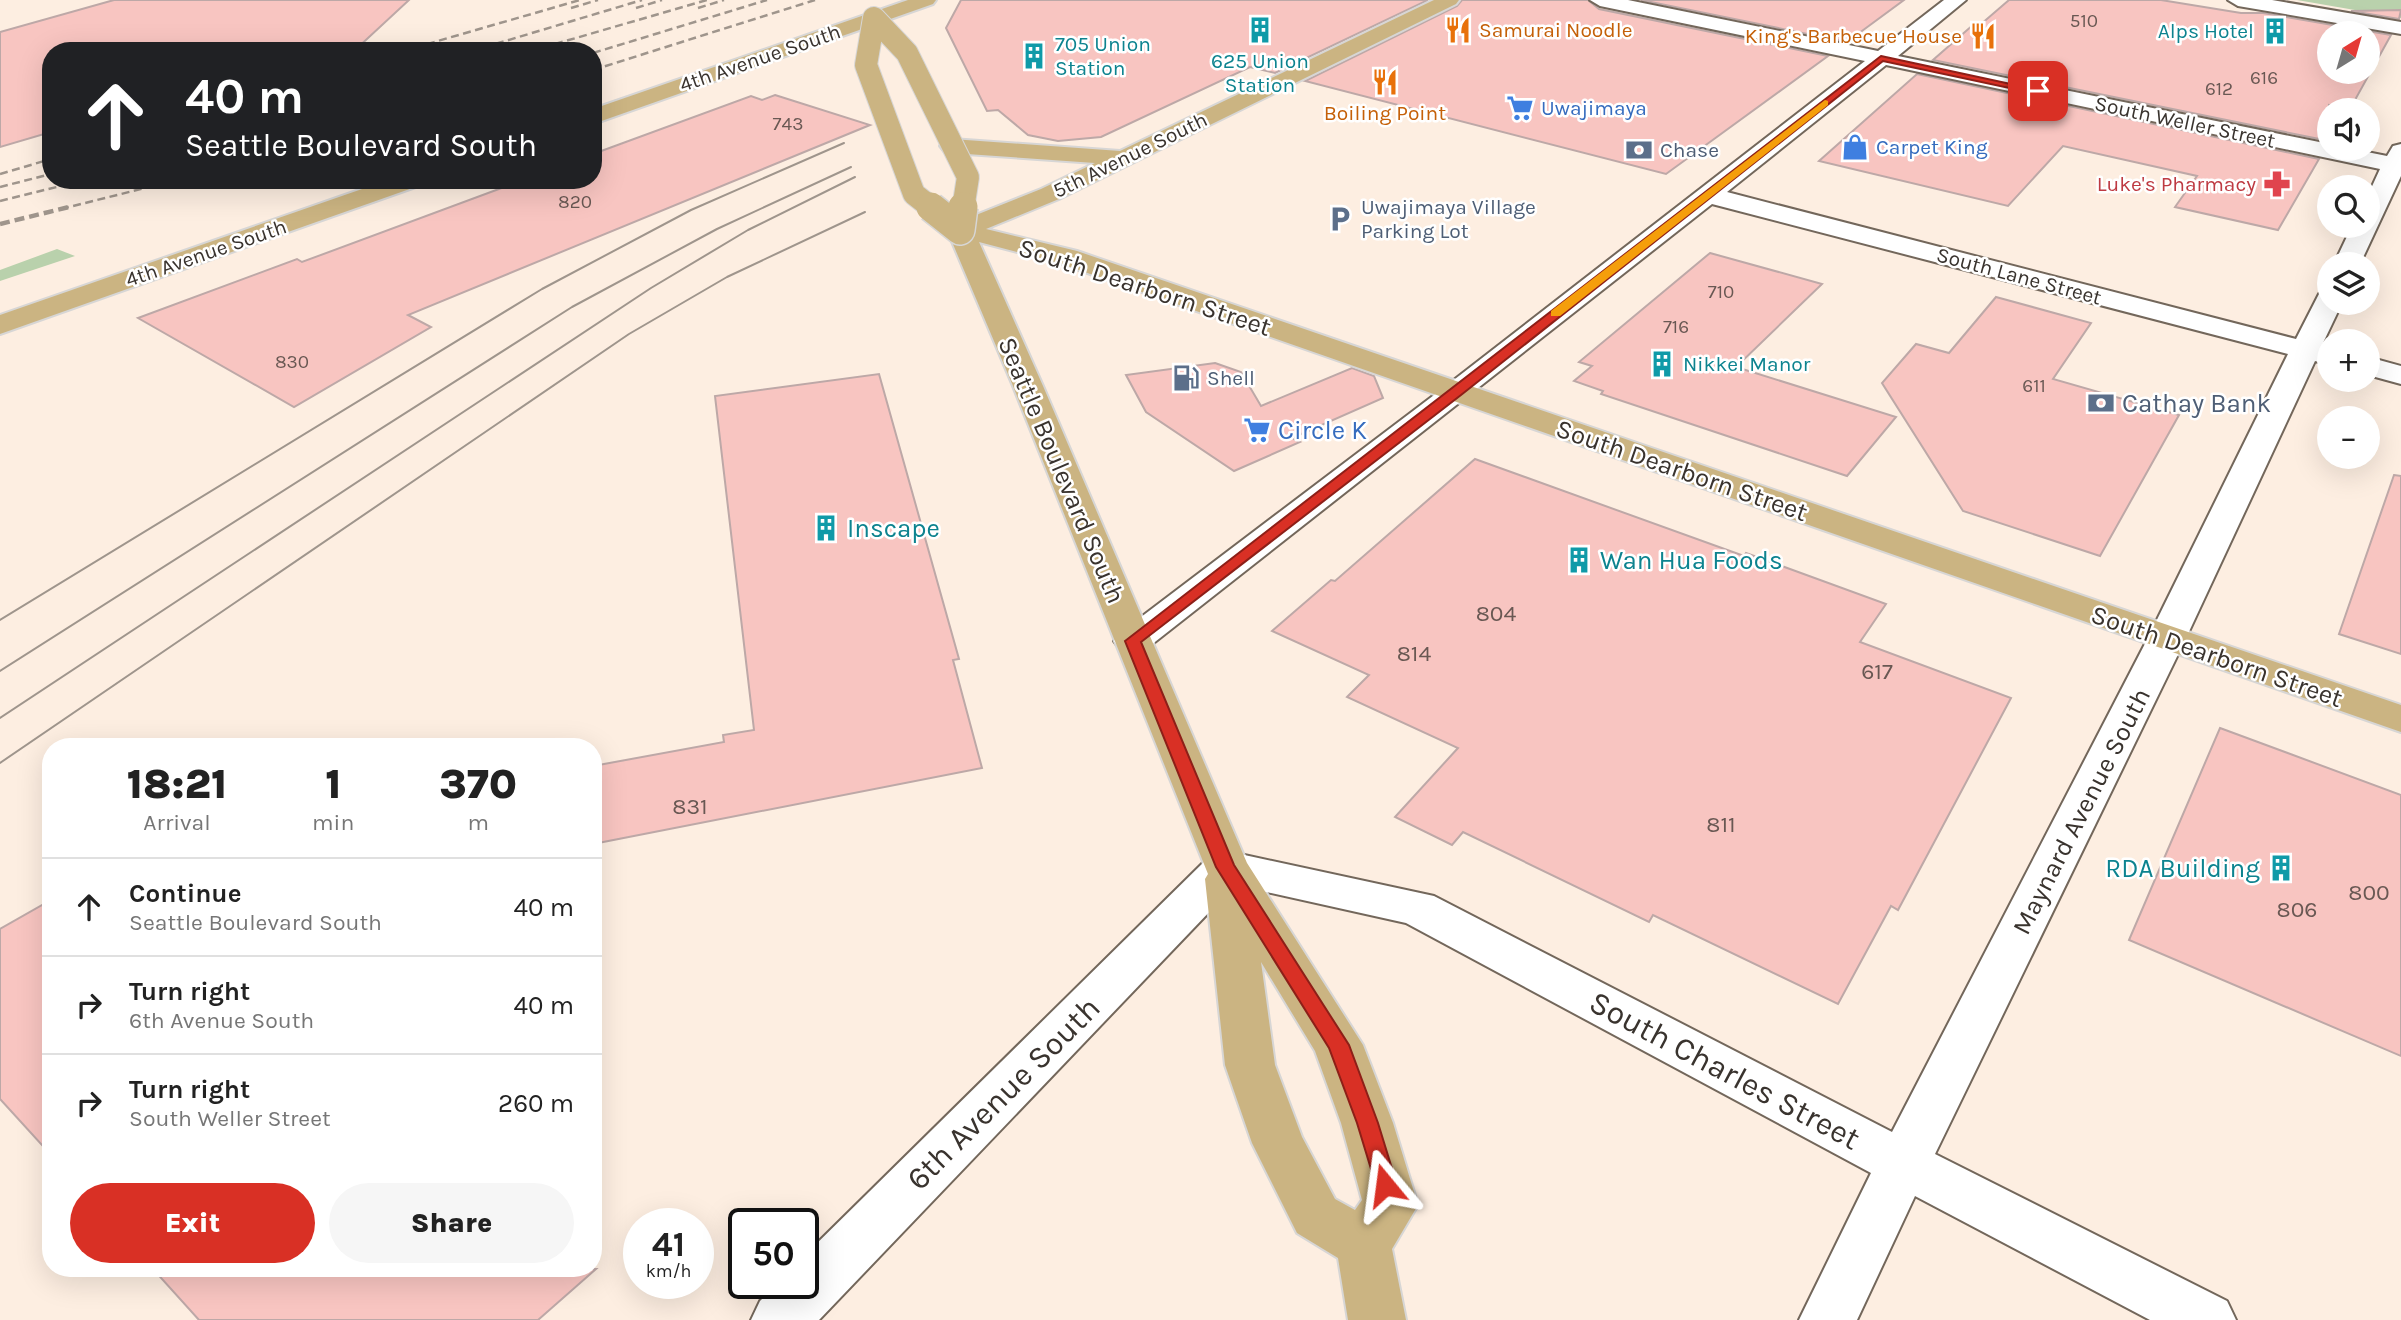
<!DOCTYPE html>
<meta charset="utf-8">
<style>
:root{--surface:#fff;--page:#f6f6f6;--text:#222;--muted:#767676;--line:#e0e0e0;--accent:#d93025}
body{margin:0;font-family:Karla,sans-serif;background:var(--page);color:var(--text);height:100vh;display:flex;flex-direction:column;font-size:26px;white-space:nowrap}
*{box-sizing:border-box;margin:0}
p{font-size:23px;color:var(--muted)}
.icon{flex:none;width:38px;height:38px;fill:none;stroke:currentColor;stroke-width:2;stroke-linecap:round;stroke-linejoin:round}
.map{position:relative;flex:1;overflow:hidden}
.panel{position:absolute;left:42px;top:738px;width:560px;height:539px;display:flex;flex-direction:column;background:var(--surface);border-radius:28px;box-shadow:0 7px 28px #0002}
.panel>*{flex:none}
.banner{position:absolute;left:42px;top:42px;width:560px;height:147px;border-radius:28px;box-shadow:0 7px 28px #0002;background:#202124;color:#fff;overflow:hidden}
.needle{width:46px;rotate:37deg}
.tools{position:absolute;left:2317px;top:21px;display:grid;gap:14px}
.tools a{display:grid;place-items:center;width:63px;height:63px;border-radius:50%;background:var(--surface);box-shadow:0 7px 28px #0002;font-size:35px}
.speed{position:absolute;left:623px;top:1208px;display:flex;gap:14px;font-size:35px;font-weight:700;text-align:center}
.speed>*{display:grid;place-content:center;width:91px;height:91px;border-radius:50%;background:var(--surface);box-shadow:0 7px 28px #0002;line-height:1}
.speed small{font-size:18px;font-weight:400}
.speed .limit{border:4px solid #111;border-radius:10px;background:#fff;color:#111}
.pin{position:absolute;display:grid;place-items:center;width:60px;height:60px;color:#fff;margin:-30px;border-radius:14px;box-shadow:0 4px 10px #0006}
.me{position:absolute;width:77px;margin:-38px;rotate:344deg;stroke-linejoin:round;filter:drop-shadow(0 0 5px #0008)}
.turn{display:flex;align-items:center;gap:24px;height:147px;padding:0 28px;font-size:32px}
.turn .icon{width:91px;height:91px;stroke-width:2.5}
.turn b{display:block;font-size:49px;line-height:60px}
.eta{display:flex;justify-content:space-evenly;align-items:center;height:119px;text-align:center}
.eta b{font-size:42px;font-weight:800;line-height:49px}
.button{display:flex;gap:14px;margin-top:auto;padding:14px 28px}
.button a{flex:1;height:80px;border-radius:42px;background:var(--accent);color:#fff;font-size:28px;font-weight:800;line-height:80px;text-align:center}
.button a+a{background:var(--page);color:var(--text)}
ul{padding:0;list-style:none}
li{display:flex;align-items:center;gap:21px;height:98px;padding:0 28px;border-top:2px solid var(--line)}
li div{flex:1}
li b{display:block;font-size:26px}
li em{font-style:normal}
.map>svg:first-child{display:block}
.green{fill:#b9d1ac}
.building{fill:#f8c5c1;stroke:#bda8a7;stroke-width:2;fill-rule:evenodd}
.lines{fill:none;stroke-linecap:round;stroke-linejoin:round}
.minor-casing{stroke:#73675b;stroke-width:4}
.major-casing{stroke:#d7d6d5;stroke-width:4}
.minor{fill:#fff;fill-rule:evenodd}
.major{fill:#cbb482;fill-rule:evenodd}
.tram{stroke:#9f958c;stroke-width:2}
.rail-far1{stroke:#9f958c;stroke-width:2.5;stroke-dasharray:8 4.5;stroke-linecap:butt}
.rail{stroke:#9f958c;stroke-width:4.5;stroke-dasharray:10 5;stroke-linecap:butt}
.major-bridge-far1-casing{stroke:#d7d6d5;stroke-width:24;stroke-linecap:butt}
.major-bridge-casing{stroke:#d7d6d5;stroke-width:32;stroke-linecap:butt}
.major-bridge-far1{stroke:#cbb482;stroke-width:22}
.major-bridge{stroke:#cbb482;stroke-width:29}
.route{fill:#d93025;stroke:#8d1f18;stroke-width:2}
.slow{fill:#f59e0b}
.labels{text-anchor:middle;stroke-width:5;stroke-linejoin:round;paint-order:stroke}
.far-number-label{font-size:19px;fill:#695853}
.far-food-label{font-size:21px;fill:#c56008;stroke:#fff;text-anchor:start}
.far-culture-label{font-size:21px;fill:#0d838f;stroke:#fff;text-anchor:start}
.far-street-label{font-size:21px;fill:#39332e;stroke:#fff}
.far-shop-label{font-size:21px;fill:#366cbe;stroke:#fff;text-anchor:start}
.far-service-label{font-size:21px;fill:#4e5e75;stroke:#fff;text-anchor:start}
.far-health-label{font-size:21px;fill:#be3a42;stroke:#fff;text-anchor:end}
.number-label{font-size:23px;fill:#695853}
.street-label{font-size:26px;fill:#39332e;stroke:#fff}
.service-label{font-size:26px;fill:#4e5e75;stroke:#fff;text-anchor:start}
.shop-label{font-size:26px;fill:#366cbe;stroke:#fff;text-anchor:start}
.culture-label{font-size:26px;fill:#0d838f;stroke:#fff;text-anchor:start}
.near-street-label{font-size:32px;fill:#39332e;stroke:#fff}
</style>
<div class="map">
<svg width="2401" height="1320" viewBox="0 0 2401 1320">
<rect width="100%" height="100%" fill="#fdeee1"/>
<g class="green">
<polygon points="2297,0 2401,0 2401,18"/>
<polygon points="57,249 75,256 0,281 0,270"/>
</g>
<g class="building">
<polygon points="114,0 409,0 354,51 51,51 51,132 0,147 0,32"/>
<polygon points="961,0 1428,0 1275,73 1250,67 1101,137 1058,141 1028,135 998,110 987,111 946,28"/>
<polygon points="1462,0 1588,0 1599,9 1828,56 1666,174 1305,81 1457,6"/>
<polygon points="1641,0 1904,0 1847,42"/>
<path d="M2009,0H2161L2241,13H2263L2391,35L2350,109L2329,105V141L1933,60L1974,24L1980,25ZM2329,33H2368V72H2329Z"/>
<polygon points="2401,10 2399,19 2351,11"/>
<polygon points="1917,74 2319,159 2278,230 2175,207 2197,176 2063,146 2008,206 1819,161"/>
<polygon points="775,95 870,125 408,315 431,327 294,407 138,318 297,259 302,262 523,180 593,180 593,154 751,96 762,100"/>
<polygon points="1710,253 1822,284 1736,367 1896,417 1847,476 1601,394 1603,391 1574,381 1592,366 1579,362"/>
<polygon points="1996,297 2091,323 2053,379 2179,415 2100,556 1963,511 1882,383 1916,344 1949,353"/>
<polygon points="1215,363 1241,372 1261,406 1352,368 1374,376 1383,398 1292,438 1300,442 1234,471 1146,412 1126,375"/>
<polygon points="879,374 959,659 953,660 982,768 593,844 593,766 724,742 723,735 754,730 715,396"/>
<polygon points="1475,459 1744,556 1746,553 1886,604 1860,642 2011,698 1898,910 1891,906 1838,1004 1653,915 1649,922 1463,832 1452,845 1395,817 1458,748 1347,697 1369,675 1272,631 1331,580 1335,581"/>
<polygon points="2394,475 2401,476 2401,654 2339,634"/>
<polygon points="2220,728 2401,795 2401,1056 2129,940"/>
<polygon points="51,900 51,1155 0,1099 0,929"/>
<polygon points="153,1269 596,1269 538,1320 199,1320"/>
</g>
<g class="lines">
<g class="minor-casing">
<g id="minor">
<polygon points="1590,0 1628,0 1878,51 1944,0 1966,0 1898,56 2329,144 2329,149 2352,149 2387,156 2393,146 2401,144 2401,176 2360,264 2334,264 2352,226 2368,226 2368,195 2380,169 1886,65 1727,192 2296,339 2319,294 2329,292 2329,303 2342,303 2322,345 2329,347 2329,365 2315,361 2186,638 1935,1154 2227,1301 2236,1320 2150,1320 1915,1196 1857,1320 1799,1320 1871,1173 1406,923 1235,885 819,1320 751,1320 760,1301 778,1283 803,1283 803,1257 1210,856 1226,851 1434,896 1892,1132 2148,638 2288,354 1712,204 1146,649 1133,653 1120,649 1114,641 1120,633 1446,386 1865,61 1600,6"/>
<polygon points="2228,0 2272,0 2401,22 2401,34 2238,6"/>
<polygon points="2368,357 2401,366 2401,384 2368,375"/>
</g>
</g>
<g class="major-casing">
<g id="major">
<polygon points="908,0 936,0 933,4 593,124 593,109"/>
<path d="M1434,0H1459L1456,4L1059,199L986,229L1077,251L2401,705V732L1059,263L979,242L1043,386L1247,863L1363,1045L1393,1123L1418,1205L1392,1249L1406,1320H1348L1338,1258L1297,1233L1252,1143L1225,1065L1205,879L1208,874L1013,386L947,230L951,225L1041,189L1095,163L952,153L944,151L940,146L944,141L952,139L1120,151ZM1261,962L1315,1051L1341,1123L1362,1200L1355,1210L1335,1199L1302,1137L1275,1065Z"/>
<polygon points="388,180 424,180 421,185 0,334 0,315"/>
</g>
</g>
<use href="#minor" class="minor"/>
<use href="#major" class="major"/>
<g class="tram">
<polyline points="0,620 542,289 691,210 844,143"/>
<polyline points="0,671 572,307 717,229 851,167"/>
<polyline points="0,718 651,288 748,230 855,177"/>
<polyline points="0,763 629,334 727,277 865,212"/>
</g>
<g class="rail-far1">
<polyline points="571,8 598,0"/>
<polyline points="636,8 662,0"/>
<polyline points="698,8 724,0"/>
<polyline points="403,51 580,0"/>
<polyline points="472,51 642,0"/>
<polyline points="531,51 707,0"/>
<polyline points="593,53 767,0"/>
<polyline points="593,70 815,0"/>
<polyline points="0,174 51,159"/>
<polyline points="0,187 51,174"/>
<polyline points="0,201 85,180"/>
<polyline points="61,209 177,180"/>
</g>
<polyline class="rail" points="0,224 69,207"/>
<g class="major-bridge-far1-casing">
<polyline id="major-bridge-far1" points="933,209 914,194 866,65 874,18 907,53 968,177 963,209"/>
</g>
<g class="major-bridge-casing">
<polyline id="major-bridge" points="931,207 960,230 963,207"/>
</g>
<use href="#major-bridge-far1" class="major-bridge-far1"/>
<use href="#major-bridge" class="major-bridge"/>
</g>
<polygon class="route" points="1881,56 2043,91 2038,94 1883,61 1461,395 1141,642 1234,865 1349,1045 1378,1123 1397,1185 1393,1192 1385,1194 1378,1192 1357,1123 1329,1048 1216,867 1125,641"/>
<polygon class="slow" points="1825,100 1828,101 1828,105 1560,316 1551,316 1551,311"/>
<defs>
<g id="building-bare" transform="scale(2.1)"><path d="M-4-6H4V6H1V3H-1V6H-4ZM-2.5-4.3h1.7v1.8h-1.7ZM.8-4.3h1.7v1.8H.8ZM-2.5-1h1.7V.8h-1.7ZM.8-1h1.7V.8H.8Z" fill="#0f9aa8" stroke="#fff" stroke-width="2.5" paint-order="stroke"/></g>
<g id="restaurant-bare" transform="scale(2.1)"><path d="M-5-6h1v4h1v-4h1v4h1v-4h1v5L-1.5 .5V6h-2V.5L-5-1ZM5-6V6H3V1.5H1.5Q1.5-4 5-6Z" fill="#e8710a" stroke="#fff" stroke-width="2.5" paint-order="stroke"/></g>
<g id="supermarket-bare" transform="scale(2.1)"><path d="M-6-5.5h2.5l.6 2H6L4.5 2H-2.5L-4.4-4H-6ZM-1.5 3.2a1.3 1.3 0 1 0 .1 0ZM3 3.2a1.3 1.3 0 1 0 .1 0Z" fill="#3f7fe0" stroke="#fff" stroke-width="2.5" paint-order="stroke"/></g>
<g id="shop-bare" transform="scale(2.1)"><path d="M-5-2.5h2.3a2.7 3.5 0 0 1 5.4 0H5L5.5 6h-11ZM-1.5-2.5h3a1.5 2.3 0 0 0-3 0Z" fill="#3f7fe0" stroke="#fff" stroke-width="2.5" paint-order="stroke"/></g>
<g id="bank-bare" transform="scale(2.1)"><path d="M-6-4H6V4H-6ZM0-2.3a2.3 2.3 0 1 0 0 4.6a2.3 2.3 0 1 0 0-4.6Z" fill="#5c6f8a" stroke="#fff" stroke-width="2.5" paint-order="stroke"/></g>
<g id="pharmacy-bare" transform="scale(2.1)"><path d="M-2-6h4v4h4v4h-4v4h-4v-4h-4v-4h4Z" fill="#e0444e" stroke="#fff" stroke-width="2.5" paint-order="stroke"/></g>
<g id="parking-bare" transform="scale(2.1)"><path d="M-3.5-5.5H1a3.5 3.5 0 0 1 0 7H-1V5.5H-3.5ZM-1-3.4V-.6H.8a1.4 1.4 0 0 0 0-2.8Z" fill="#5c6f8a" stroke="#fff" stroke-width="2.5" paint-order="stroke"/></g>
<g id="fuel-bare" transform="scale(2.1)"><path d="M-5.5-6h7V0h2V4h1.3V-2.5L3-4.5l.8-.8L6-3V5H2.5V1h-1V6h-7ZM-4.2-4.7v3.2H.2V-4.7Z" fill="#5c6f8a" stroke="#fff" stroke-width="2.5" paint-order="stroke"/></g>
</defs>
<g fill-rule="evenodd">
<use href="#building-bare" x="1260" y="30"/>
<use href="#restaurant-bare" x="1458" y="30"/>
<use href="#building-bare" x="2275" y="31"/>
<use href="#restaurant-bare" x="1983" y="36"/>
<use href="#building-bare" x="1034" y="56"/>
<use href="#restaurant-bare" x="1385" y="82"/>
<use href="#supermarket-bare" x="1520" y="108"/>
<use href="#shop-bare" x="1855" y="147"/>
<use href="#bank-bare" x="1639" y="150"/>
<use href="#pharmacy-bare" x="2277" y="184"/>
<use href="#parking-bare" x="1340" y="219"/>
<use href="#building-bare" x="1662" y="364"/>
<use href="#fuel-bare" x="1186" y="378"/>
<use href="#bank-bare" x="2101" y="403"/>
<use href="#supermarket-bare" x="1257" y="430"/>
<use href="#building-bare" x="826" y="528"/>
<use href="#building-bare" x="1579" y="560"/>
<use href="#building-bare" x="2281" y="868"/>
</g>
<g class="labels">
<g class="far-number-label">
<text x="2084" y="27">510</text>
<text x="2264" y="84">616</text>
<text x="2219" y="95">612</text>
<text x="788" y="130">743</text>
<text x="575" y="208">820</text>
<text x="1721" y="298">710</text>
<text x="1676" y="333">716</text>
<text x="292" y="368">830</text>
<text x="2034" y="392">611</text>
</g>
<g class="far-food-label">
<text x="1479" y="37">Samurai Noodle</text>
<text x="1962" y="43" text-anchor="end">King's Barbecue House</text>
<text x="1385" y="120" text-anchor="middle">Boiling Point</text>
</g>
<g class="far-culture-label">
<text x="2254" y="38" text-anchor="end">Alps Hotel</text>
<text x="1055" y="51">705 Union<tspan x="1055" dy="24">Station</tspan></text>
<text x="1260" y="68" text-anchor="middle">625 Union<tspan x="1260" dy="24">Station</tspan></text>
<text x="1683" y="371">Nikkei Manor</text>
</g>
<g class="far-street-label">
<text transform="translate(760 58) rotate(-19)" y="7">4th Avenue South</text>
<text transform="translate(2185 122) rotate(12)" y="7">South Weller Street</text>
<text transform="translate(1130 155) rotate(-26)" y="7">5th Avenue South</text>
<text transform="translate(206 253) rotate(-19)" y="7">4th Avenue South</text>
<text transform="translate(2019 276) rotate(15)" y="7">South Lane Street</text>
</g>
<g class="far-shop-label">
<text x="1541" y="115">Uwajimaya</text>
<text x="1876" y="154">Carpet King</text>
</g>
<g class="far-service-label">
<text x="1660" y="157">Chase</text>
<text x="1361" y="214">Uwajimaya Village<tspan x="1361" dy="24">Parking Lot</tspan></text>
<text x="1207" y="385">Shell</text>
</g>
<g class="far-health-label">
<text x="2256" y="191">Luke's Pharmacy</text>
</g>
<g class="number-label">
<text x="1496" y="621">804</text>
<text x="1414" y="661">814</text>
<text x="1877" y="679">617</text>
<text x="690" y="814">831</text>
<text x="1721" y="832">811</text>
<text x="2369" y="900">800</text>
<text x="2297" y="917">806</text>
</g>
<g class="street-label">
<text transform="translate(1145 287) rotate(18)" y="9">South Dearborn Street</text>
<text transform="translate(1062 470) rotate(67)" y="9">Seattle Boulevard South</text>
<text transform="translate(1682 470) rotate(19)" y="9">South Dearborn Street</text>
<text transform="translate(2217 656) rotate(19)" y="9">South Dearborn Street</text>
<text transform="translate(2081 811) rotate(-63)" y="9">Maynard Avenue South</text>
</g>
<g class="service-label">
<text x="2122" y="412">Cathay Bank</text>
</g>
<g class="shop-label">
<text x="1278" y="439">Circle K</text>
</g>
<g class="culture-label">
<text x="847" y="537">Inscape</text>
<text x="1600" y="569">Wan Hua Foods</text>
<text x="2260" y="877" text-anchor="end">RDA Building</text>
</g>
<g class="near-street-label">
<text transform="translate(1725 1070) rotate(28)" y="11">South Charles Street</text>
<text transform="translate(1003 1093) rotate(-45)" y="11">6th Avenue South</text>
</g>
</g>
</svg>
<div class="tools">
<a><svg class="needle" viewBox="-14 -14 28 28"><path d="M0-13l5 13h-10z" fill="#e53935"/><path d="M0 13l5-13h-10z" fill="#767676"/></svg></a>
<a><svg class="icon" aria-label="sound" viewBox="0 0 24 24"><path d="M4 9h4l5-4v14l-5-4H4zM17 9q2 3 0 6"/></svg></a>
<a><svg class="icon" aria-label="search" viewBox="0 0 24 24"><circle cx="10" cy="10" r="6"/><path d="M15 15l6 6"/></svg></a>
<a><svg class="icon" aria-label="layers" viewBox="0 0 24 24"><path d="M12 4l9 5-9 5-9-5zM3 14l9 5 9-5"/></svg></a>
<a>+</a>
<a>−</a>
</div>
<div class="speed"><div>41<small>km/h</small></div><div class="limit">50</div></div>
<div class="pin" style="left:2038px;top:91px;background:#d93025"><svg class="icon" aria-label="arrive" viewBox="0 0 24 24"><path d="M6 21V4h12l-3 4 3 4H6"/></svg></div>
<svg class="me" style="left:1385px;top:1185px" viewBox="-20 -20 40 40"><path d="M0-17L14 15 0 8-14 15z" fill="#d93025" stroke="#fff" stroke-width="4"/></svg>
<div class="banner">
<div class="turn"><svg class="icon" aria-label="ahead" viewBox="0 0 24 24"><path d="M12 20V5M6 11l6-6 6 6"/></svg><div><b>40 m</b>Seattle Boulevard South</div></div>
</div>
<section class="panel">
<div class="eta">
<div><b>18:21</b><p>Arrival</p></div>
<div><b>1</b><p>min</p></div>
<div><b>370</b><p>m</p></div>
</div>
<ul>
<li><svg class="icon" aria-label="ahead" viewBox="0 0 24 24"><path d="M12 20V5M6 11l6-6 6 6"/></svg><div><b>Continue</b><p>Seattle Boulevard South</p></div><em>40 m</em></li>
<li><svg class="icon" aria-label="right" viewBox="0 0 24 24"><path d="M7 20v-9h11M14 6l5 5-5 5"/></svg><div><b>Turn right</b><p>6th Avenue South</p></div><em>40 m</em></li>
<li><svg class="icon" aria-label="right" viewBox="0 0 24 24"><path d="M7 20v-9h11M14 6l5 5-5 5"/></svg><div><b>Turn right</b><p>South Weller Street</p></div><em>260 m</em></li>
</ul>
<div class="button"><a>Exit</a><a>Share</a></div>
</section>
</div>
